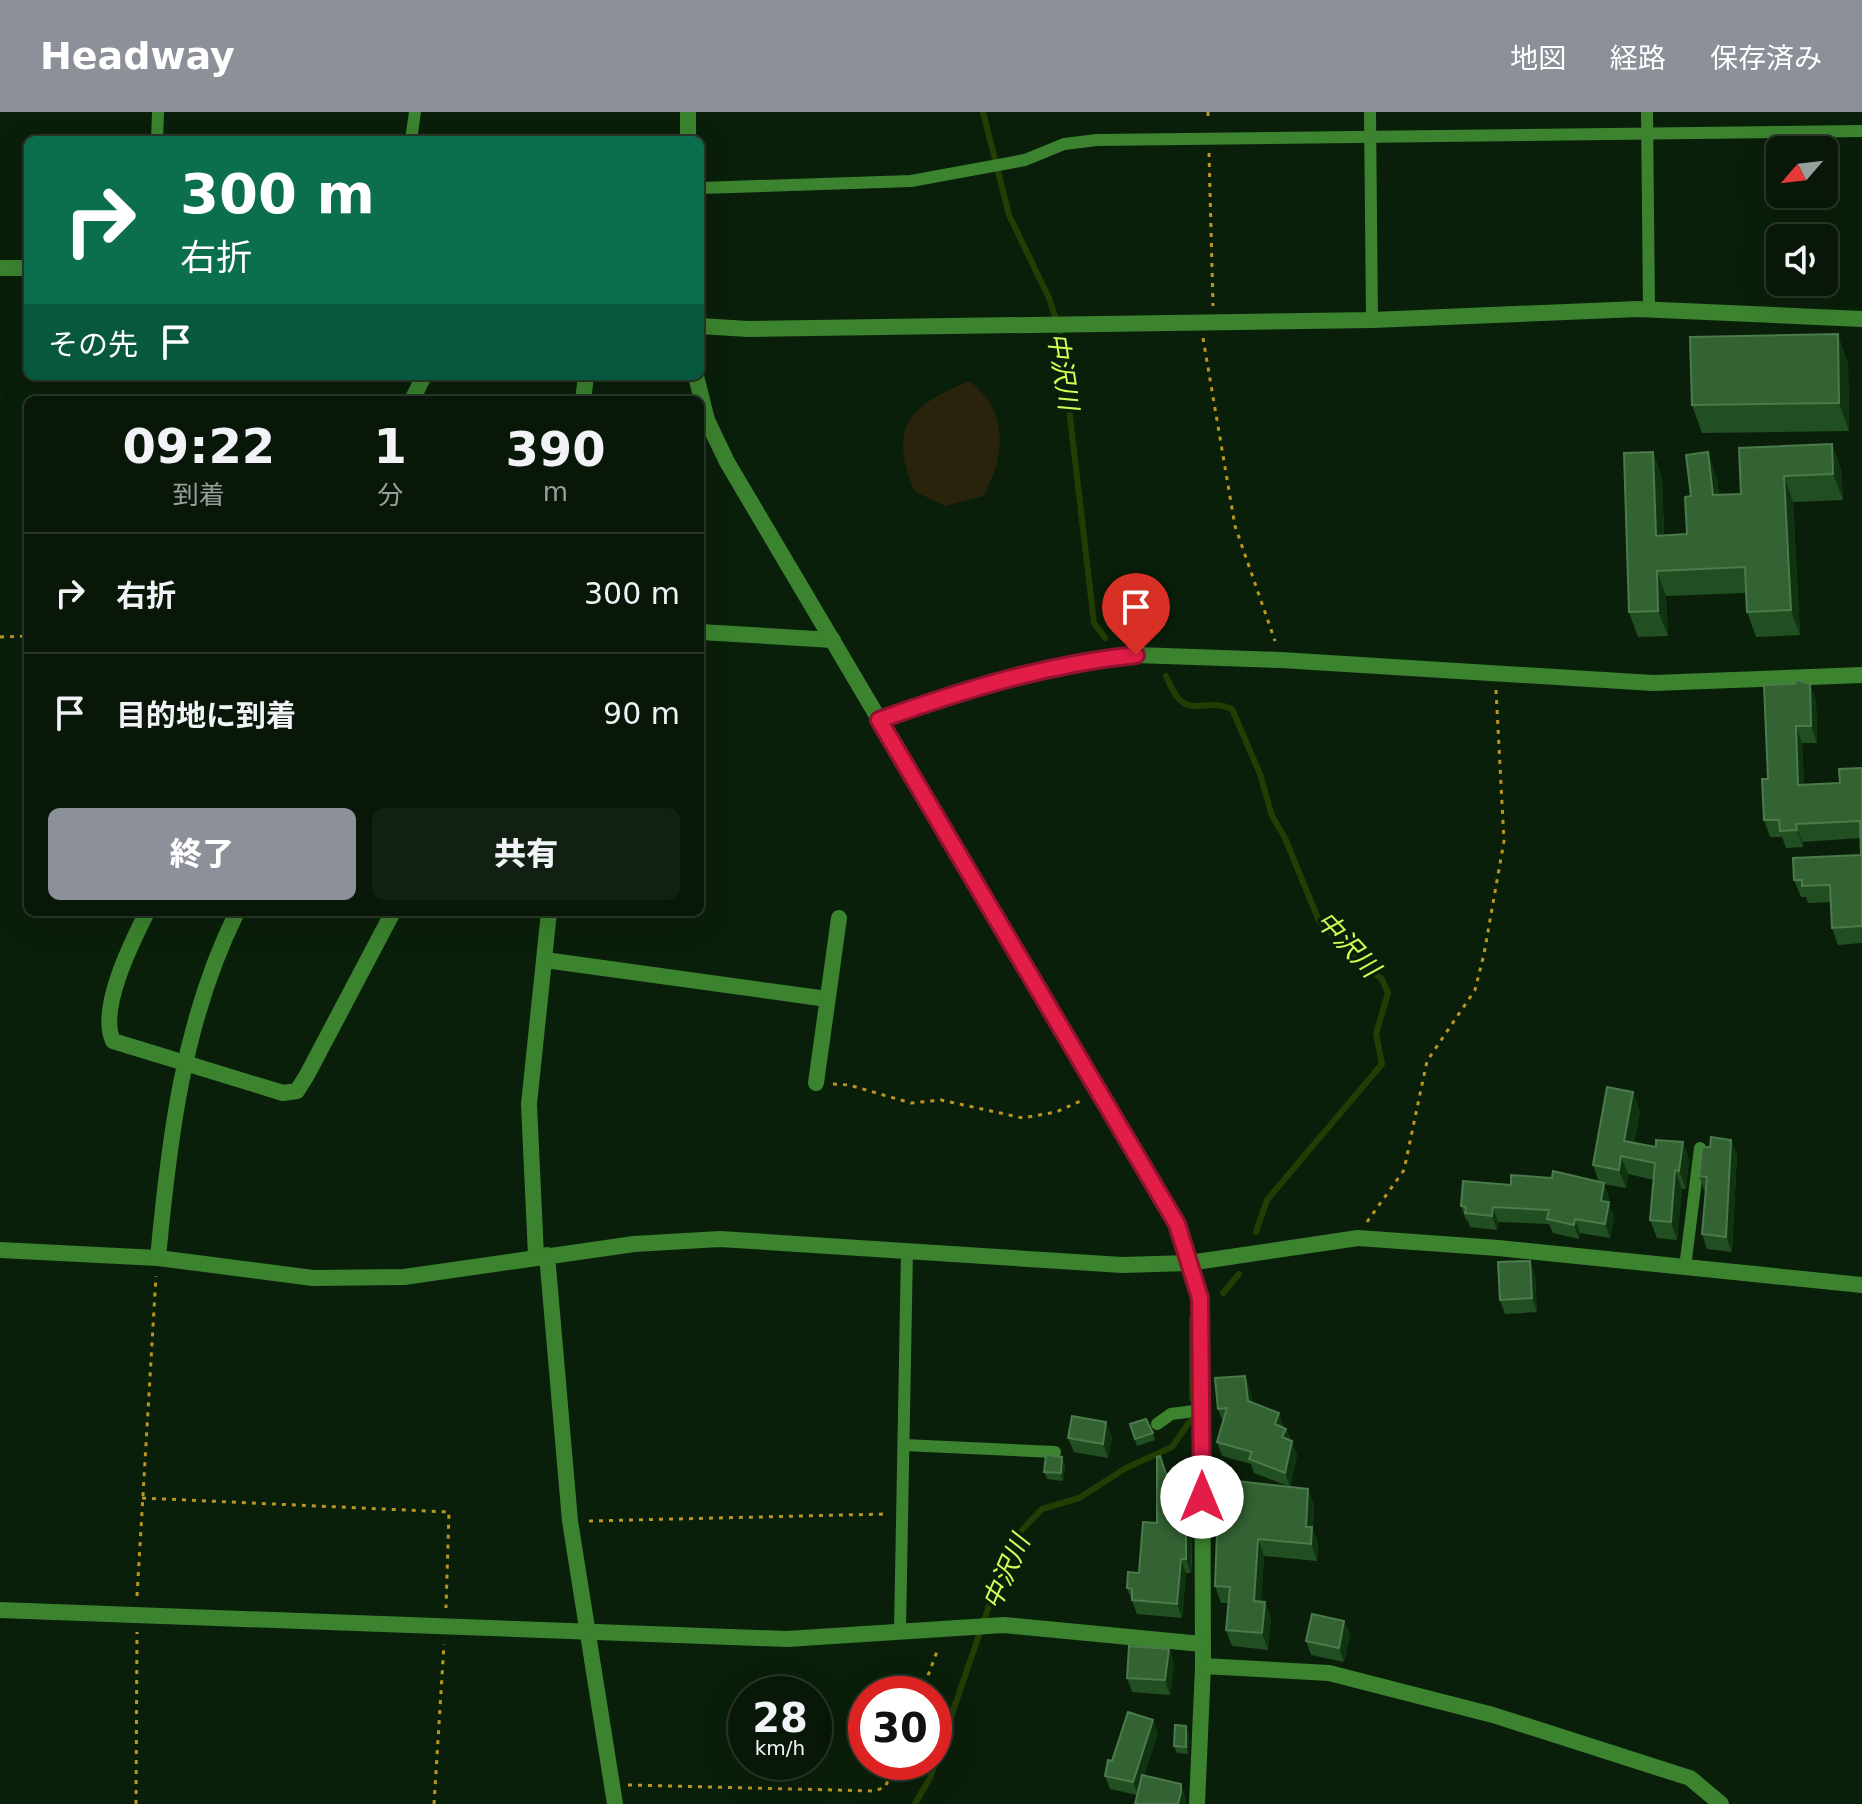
<!DOCTYPE html>
<html lang="ja">
<meta charset="utf-8">
<style>
:root{--surface:#081708;--page:#112012;--text:#f1f3f6;--muted:#989f9c;--line:#293629;--accent:#8c9099}
body{margin:0;font-family:"DejaVu Sans","Noto Sans JP",sans-serif;background:var(--page);color:var(--text);height:100vh;display:flex;flex-direction:column;font-size:30px;white-space:nowrap}
*{box-sizing:border-box;margin:0}
p{font-size:26px;color:var(--muted)}
.icon{flex:none;width:44px;height:44px;fill:none;stroke:currentColor;stroke-width:2;stroke-linecap:round;stroke-linejoin:round}
.map{position:relative;flex:1;overflow:hidden}
.drawer{position:absolute;left:24px;top:284px;width:680px;height:520px;display:flex;flex-direction:column;background:var(--surface);border-radius:12px;box-shadow:0 8px 32px #0002,0 0 0 2px var(--line)}
.drawer>*{flex:none}
.guide{position:absolute;left:24px;top:24px;width:680px;height:244px;border-radius:12px;box-shadow:0 8px 32px #0002,0 0 0 2px var(--line);background:#0b6e4f;color:#fff;overflow:hidden}
.needle{width:52px;rotate:242deg}
.tools{position:absolute;left:1766px;top:24px;display:grid;gap:16px}
.tools a{display:grid;place-items:center;width:72px;height:72px;border-radius:12px;background:var(--surface);box-shadow:0 8px 32px #0002,0 0 0 2px var(--line);font-size:40px}
.speed{position:absolute;left:728px;top:1564px;display:flex;gap:16px;font-size:40px;font-weight:700;text-align:center}
.speed>*{display:grid;place-content:center;width:104px;height:104px;border-radius:50%;background:var(--surface);box-shadow:0 8px 32px #0002,0 0 0 2px var(--line);line-height:1}
.speed small{font-size:20px;font-weight:400}
.speed .limit{border:12px solid #d22;background:#fff;color:#111}
.pin{position:absolute;display:grid;place-items:center;width:68px;height:68px;color:#fff;margin:-82px -34px;border-radius:50% 50% 50% 0;rotate:-45deg;box-shadow:0 0 8px #0007}
.pin .icon{rotate:45deg}
.me{position:absolute;width:88px;margin:-44px;rotate:0deg;stroke-linejoin:round;filter:drop-shadow(0 0 6px #0008)}
.turn{display:flex;align-items:center;gap:28px;height:168px;padding:0 24px;font-size:36px}
.turn .icon{width:104px;height:104px;stroke-width:2.5}
.turn b{display:block;font-size:56px;line-height:68px}
.then{display:flex;align-items:center;height:76px;padding:0 24px;background:#0003;gap:16px;font-size:30px}
.eta{display:flex;justify-content:space-evenly;align-items:center;height:136px;text-align:center}
.eta b{font-size:48px;font-weight:800;line-height:56px}
.cta{display:flex;gap:16px;margin-top:auto;padding:16px 24px}
.cta a{flex:1;height:92px;border-radius:12px;background:var(--accent);color:#fff;font-size:32px;font-weight:800;line-height:92px;text-align:center}
.cta a+a{background:var(--page);color:var(--text)}
ul{padding:0;list-style:none}
li{display:flex;align-items:center;gap:24px;height:120px;padding:0 24px;border-top:2px solid var(--line)}
li div{flex:1}
li b{display:block;font-size:30px}
li em{font-style:normal}
header{display:flex;align-items:center;gap:48px;box-sizing:border-box;height:112px;padding:0 40px;background:var(--accent);color:#fff}
header strong{font-size:38px}
nav{display:flex;gap:44px;margin-inline-start:auto;font-size:28px}
.map>svg:first-child{display:block}
.green{fill:#29230c}
.lines{fill:none;stroke-linecap:round;stroke-linejoin:round}
.stream{stroke:#233e04;stroke-width:6}
.path{stroke:#bb9620;stroke-width:3;stroke-dasharray:4 6;stroke-linecap:butt}
.service{stroke:#3b832f;stroke-width:12}
.minor{stroke:#3b832f;stroke-width:16}
.tertiary{stroke:#3b832f;stroke-width:16}
.wall{fill:#214f21}
.shaded-wall{fill:#103411}
.building{fill:#336233;stroke:#4b7b4a;stroke-width:2}
.route-casing{stroke:#92132f;stroke-width:20}
.route{stroke:#e11d48;stroke-width:14}
.labels{text-anchor:middle;stroke-width:7;stroke-linejoin:round;paint-order:stroke}
.water-label{font-size:26px;font-style:italic;fill:#ceff55;stroke:#0a1f0a}
</style>
<header>
<strong>Headway</strong>
<nav><a>地図</a><a>経路</a><a>保存済み</a></nav>
</header>
<div class="map">
<svg width="1862" height="1692" viewBox="0 0 1862 1692">
<rect width="100%" height="100%" fill="#0a1f0a"/>
<path class="green" d="M969,269C1009,298 1006,344 983,384L945,394L914,379C888,312 909,295 969,269Z"/>
<g class="lines">
<g class="stream">
<polyline points="983,0 1009,103 1049,186 1060,219 1094,511 1105,526"/>
<path d="M1166,564C1186,614 1200,583 1232,597L1260,662L1272,704L1285,726L1319,809L1368,857L1382,867L1388,881L1376,922L1382,952L1267,1088L1256,1120"/>
<polyline points="1223,1181 1239,1162"/>
<polyline points="1192,1287 1192,1206"/>
<polyline points="915,1692 930,1666 1002,1456 1021,1419 1042,1397 1079,1386 1126,1356 1172,1335 1190,1309"/>
</g>
<g class="path">
<polyline points="1208,0 1208,10"/>
<polyline points="1209,41 1213,194"/>
<polyline points="1203,226 1235,414 1275,529"/>
<polyline points="0,525 28,524"/>
<polyline points="833,972 849,973 911,991 941,988 1023,1006 1056,1000 1085,987"/>
<polyline points="1367,1110 1404,1058 1427,949 1475,878 1484,842 1504,729 1496,578"/>
<polyline points="142,1386 449,1400 446,1496"/>
<polyline points="589,1409 886,1402"/>
<polyline points="137,1484 156,1164"/>
<polyline points="921,1582 938,1537"/>
<polyline points="628,1673 875,1679 885,1675 897,1650"/>
<polyline points="136,1692 137,1520"/>
<polyline points="434,1692 444,1532"/>
</g>
<g class="service">
<polyline points="1370,0 1372,208"/>
<polyline points="1647,0 1649,197"/>
<polyline points="157,28 158,0"/>
<polyline points="411,28 415,0"/>
<polyline points="700,76 911,69 1025,48 1064,32 1097,28 1862,19"/>
<polyline points="1685,1155 1700,1036"/>
<polyline points="1157,1312 1171,1302 1202,1298"/>
<polyline points="904,1333 1055,1340"/>
<polyline points="900,1518 907,1138"/>
</g>
<g class="minor">
<polyline points="700,214 748,217 1372,208 1638,197 1862,207"/>
<polyline points="583,288 586,264"/>
<polyline points="700,520 833,528"/>
<path d="M147,800C132,830 98,897 113,929L283,981L297,979L307,963L393,800"/>
<polyline points="545,848 827,887"/>
<polyline points="816,971 839,806"/>
<polyline points="547,1143 570,1409 615,1692"/>
<polyline points="536,1144 529,992 549,800"/>
<polyline points="1189,1151 1200,1186 1202,1226 1203,1554 1197,1692"/>
<polyline points="0,1498 787,1527 1004,1513 1202,1532"/>
<polyline points="1203,1554 1329,1561 1493,1603 1690,1666 1721,1692"/>
</g>
<g class="tertiary">
<polyline points="688,0 688,28"/>
<polyline points="0,156 28,156"/>
<polyline points="696,264 707,308 727,350 1148,1062 1177,1112 1189,1151"/>
<polyline points="412,288 424,264"/>
<polyline points="879,608 963,578 1083,549 1136,543 1281,548 1653,571 1862,563"/>
<polyline points="0,1138 158,1146 313,1166 404,1165 634,1132 720,1127 1122,1153 1189,1151 1358,1126 1498,1136 1862,1173"/>
<path d="M158,1146C169,1027 183,909 237,800"/>
</g>
</g>
<g class="wall">
<polygon points="1848,251 1849,319 1702,321 1692,293"/>
<polygon points="1832,332 1841,357 1843,388 1793,390 1800,523 1756,525 1747,500 1746,481 1666,484 1668,524 1638,525 1629,500 1653,340 1662,366 1664,423 1687,422 1691,384 1717,366 1719,383 1741,382"/>
<polygon points="1810,572 1816,589 1817,631 1802,631 1804,673 1840,671 1862,656 1862,831 1838,833 1832,816 1831,790 1808,791 1806,785 1801,785 1794,768 1861,743 1860,726 1802,730 1803,735 1786,736 1782,725 1770,725 1764,708 1768,667"/>
<polygon points="1640,999 1634,1031 1656,1035 1683,1030 1689,1048 1686,1077 1682,1077 1677,1128 1657,1126 1650,1108 1654,1068 1628,1062 1626,1076 1604,1072 1609,1085 1608,1090 1614,1105 1610,1126 1580,1121 1579,1127 1553,1121 1549,1112 1498,1110 1497,1118 1470,1115 1468,1109 1466,1108 1461,1094 1511,1073 1599,1070 1593,1053"/>
<polygon points="1731,1028 1737,1042 1732,1140 1707,1137 1702,1122 1706,1078 1704,1078 1699,1064 1710,1035"/>
<polygon points="1530,1149 1535,1163 1537,1200 1505,1202 1500,1188"/>
<polygon points="1245,1264 1250,1278 1252,1290 1286,1317 1297,1343 1290,1375 1308,1377 1314,1393 1313,1418 1318,1432 1317,1449 1264,1444 1261,1489 1265,1490 1271,1507 1268,1538 1232,1534 1226,1518 1229,1491 1221,1491 1215,1474 1288,1374 1254,1361 1251,1352 1222,1344 1217,1330 1223,1310 1218,1297"/>
<polygon points="1106,1310 1112,1325 1108,1346 1074,1340 1068,1326"/>
<polygon points="1130,1312 1153,1321 1155,1328 1137,1334"/>
<polygon points="1065,1353 1063,1369 1047,1367 1044,1360"/>
<polygon points="1183,1412 1192,1426 1192,1451 1191,1461 1186,1461 1182,1506 1137,1502 1127,1476"/>
<polygon points="1344,1509 1350,1523 1344,1550 1311,1543 1306,1529"/>
<polygon points="1169,1537 1174,1551 1170,1583 1132,1580 1127,1566"/>
<polygon points="1158,1621 1144,1663 1186,1687 1186,1692 1135,1692 1137,1683 1110,1677 1105,1664 1112,1649"/>
<polygon points="1189,1621 1188,1642 1177,1641 1174,1634"/>
</g>
<g class="shaded-wall">
<polygon points="1838,222 1848,251 1849,319 1839,291"/>
<polygon points="1832,332 1841,357 1843,388 1833,362"/>
<polygon points="1653,340 1662,366 1665,449 1656,424"/>
<polygon points="1708,340 1717,366 1722,409 1713,383"/>
<polygon points="1784,364 1793,390 1800,523 1791,498"/>
<polygon points="1657,459 1666,484 1668,524 1658,499"/>
<polygon points="1810,572 1816,589 1817,631 1811,614"/>
<polygon points="1796,614 1802,631 1805,690 1798,673"/>
<polygon points="1796,712 1802,730 1803,735 1797,718"/>
<polygon points="1633,980 1640,999 1631,1047 1624,1029"/>
<polygon points="1731,1028 1737,1042 1732,1140 1726,1125"/>
<polygon points="1683,1030 1689,1048 1686,1077 1679,1059"/>
<polygon points="1621,1044 1628,1062 1626,1076 1619,1058"/>
<polygon points="1675,1058 1682,1077 1677,1128 1671,1110"/>
<polygon points="1604,1071 1609,1085 1606,1103 1601,1089"/>
<polygon points="1609,1090 1614,1105 1610,1126 1605,1112"/>
<polygon points="1493,1095 1498,1110 1497,1118 1492,1104"/>
<polygon points="1575,1107 1580,1121 1579,1127 1574,1113"/>
<polygon points="1530,1149 1535,1163 1537,1200 1532,1186"/>
<polygon points="1245,1264 1250,1278 1253,1303 1248,1289"/>
<polygon points="1279,1301 1284,1315 1275,1312"/>
<polygon points="1106,1310 1112,1325 1108,1346 1103,1332"/>
<polygon points="1286,1317 1291,1331 1282,1325"/>
<polygon points="1292,1329 1297,1343 1290,1375 1285,1361"/>
<polygon points="1062,1345 1065,1353 1063,1369 1061,1361"/>
<polygon points="1308,1377 1314,1393 1313,1418 1318,1432 1317,1449 1306,1415"/>
<polygon points="1186,1411 1192,1426 1191,1461 1186,1447"/>
<polygon points="1258,1427 1264,1444 1260,1506 1254,1489"/>
<polygon points="1181,1447 1186,1461 1182,1506 1177,1492"/>
<polygon points="1265,1490 1271,1507 1268,1538 1262,1521"/>
<polygon points="1344,1509 1350,1523 1344,1550 1339,1536"/>
<polygon points="1169,1537 1174,1551 1170,1583 1165,1568"/>
<polygon points="1153,1608 1158,1621 1138,1683 1133,1670"/>
<polygon points="1186,1614 1189,1621 1188,1642 1186,1635"/>
<polygon points="1181,1672 1186,1687 1186,1692 1178,1692"/>
</g>
<g class="building">
<polygon points="1838,222 1839,291 1692,293 1690,225"/>
<polygon points="1832,332 1833,362 1784,364 1791,498 1747,500 1745,455 1657,459 1658,499 1629,500 1624,341 1653,340 1656,424 1687,422 1685,385 1691,384 1686,343 1708,340 1713,383 1741,382 1739,336"/>
<polygon points="1798,568 1810,572 1811,614 1796,614 1798,673 1840,671 1839,657 1862,656 1862,814 1832,816 1830,773 1802,774 1802,768 1794,768 1793,746 1861,743 1860,709 1796,712 1797,718 1780,719 1779,708 1764,708 1762,667 1768,667 1764,573 1794,572"/>
<polygon points="1607,975 1633,980 1624,1029 1656,1035 1656,1028 1683,1030 1679,1059 1675,1058 1671,1110 1650,1108 1655,1051 1621,1044 1619,1058 1593,1053"/>
<polygon points="1711,1025 1731,1028 1726,1125 1702,1122 1707,1065 1699,1064 1702,1035 1710,1035"/>
<polygon points="1553,1059 1604,1071 1601,1089 1609,1090 1605,1112 1575,1107 1574,1113 1547,1107 1549,1098 1493,1095 1492,1104 1465,1101 1466,1095 1461,1094 1463,1069 1511,1073 1511,1063 1552,1066"/>
<polygon points="1530,1149 1532,1186 1500,1188 1498,1150"/>
<polygon points="1245,1264 1248,1289 1279,1301 1275,1312 1286,1317 1282,1325 1292,1329 1285,1361 1249,1347 1252,1340 1217,1330 1227,1296 1218,1297 1215,1266"/>
<polygon points="1072,1304 1106,1310 1103,1332 1068,1326"/>
<polygon points="1146,1307 1153,1321 1135,1327 1130,1312"/>
<polygon points="1046,1343 1062,1345 1061,1361 1044,1360"/>
<polygon points="1160,1344 1183,1412 1186,1411 1186,1447 1181,1447 1177,1492 1132,1488 1132,1477 1127,1476 1128,1460 1139,1461 1143,1410 1157,1411 1157,1345"/>
<polygon points="1219,1367 1308,1377 1306,1415 1312,1415 1311,1432 1258,1427 1254,1489 1265,1490 1262,1521 1226,1518 1230,1475 1215,1474"/>
<polygon points="1312,1502 1344,1509 1339,1536 1306,1529"/>
<polygon points="1129,1534 1169,1537 1165,1568 1127,1566"/>
<polygon points="1128,1600 1153,1608 1133,1670 1105,1664 1108,1648 1112,1649"/>
<polygon points="1175,1613 1186,1614 1186,1635 1174,1634"/>
<polygon points="1142,1663 1181,1672 1181,1680 1178,1692 1135,1692"/>
</g>
<g class="lines">
<g class="route-casing">
<path id="route" d="M1136,543C1047,552 963,578 879,608L1177,1112L1200,1186L1202,1385"/>
</g>
<use href="#route" class="route"/>
</g>
<g class="labels">
<g class="water-label">
<text transform="translate(1063 259) rotate(81)" y="9">中沢川</text>
<text transform="translate(1348 832) rotate(47)" y="9">中沢川</text>
<text transform="translate(1006 1460) rotate(-66)" y="9">中沢川</text>
</g>
</g>
</svg>
<div class="tools">
<a><svg class="needle" viewBox="-14 -14 28 28"><path d="M0-13l5 13h-10z" fill="#e53935"/><path d="M0 13l5-13h-10z" fill="#989f9c"/></svg></a>
<a><svg class="icon" aria-label="sound" viewBox="0 0 24 24"><path d="M4 9h4l5-4v14l-5-4H4zM17 9q2 3 0 6"/></svg></a>
</div>
<div class="speed"><div>28<small>km/h</small></div><div class="limit">30</div></div>
<div class="pin" style="left:1136px;top:543px;background:#d93025"><svg class="icon" aria-label="arrive" viewBox="0 0 24 24"><path d="M6 21V4h12l-3 4 3 4H6"/></svg></div>
<svg class="me" style="left:1202px;top:1385px" viewBox="-20 -20 40 40"><circle r="19" fill="#fff"/><path d="M0-13L10 11 0 6-10 11z" fill="#e11d48"/></svg>
<div class="guide">
<div class="turn"><svg class="icon" aria-label="right" viewBox="0 0 24 24"><path d="M7 20v-9h11M14 6l5 5-5 5"/></svg><div><b>300 m</b>右折</div></div>
<div class="then">その先<svg class="icon" aria-label="arrive" viewBox="0 0 24 24"><path d="M6 21V4h12l-3 4 3 4H6"/></svg></div>
</div>
<section class="drawer">
<div class="eta">
<div><b>09:22</b><p>到着</p></div>
<div><b>1</b><p>分</p></div>
<div><b>390</b><p>m</p></div>
</div>
<ul>
<li><svg class="icon" aria-label="right" viewBox="0 0 24 24"><path d="M7 20v-9h11M14 6l5 5-5 5"/></svg><div><b>右折</b></div><em>300 m</em></li>
<li><svg class="icon" aria-label="arrive" viewBox="0 0 24 24"><path d="M6 21V4h12l-3 4 3 4H6"/></svg><div><b>目的地に到着</b></div><em>90 m</em></li>
</ul>
<div class="cta"><a>終了</a><a>共有</a></div>
</section>
</div>
